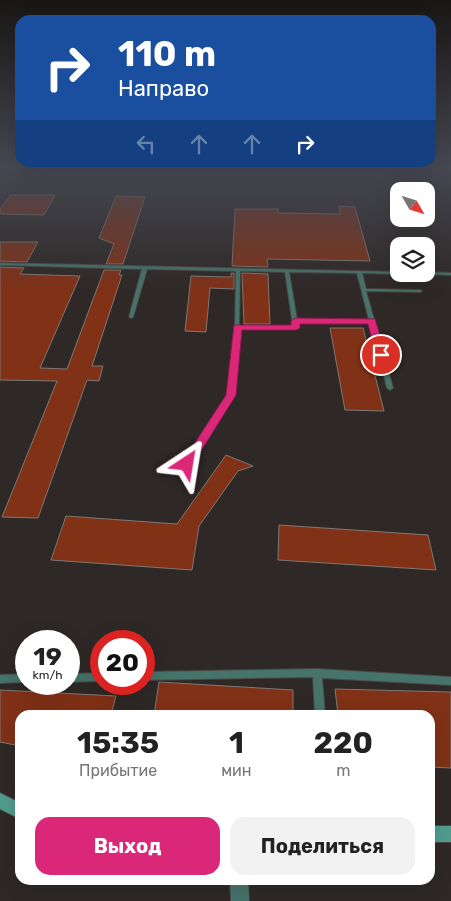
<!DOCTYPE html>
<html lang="ru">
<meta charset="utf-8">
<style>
:root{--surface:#fff;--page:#f2f2f2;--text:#222;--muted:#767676;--accent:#db2777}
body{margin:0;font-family:Rubik,sans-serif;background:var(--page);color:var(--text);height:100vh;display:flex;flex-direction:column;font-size:19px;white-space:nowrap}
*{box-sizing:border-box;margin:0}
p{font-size:16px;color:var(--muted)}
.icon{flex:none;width:28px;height:28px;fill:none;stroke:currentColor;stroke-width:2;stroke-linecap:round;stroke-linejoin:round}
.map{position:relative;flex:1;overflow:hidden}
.details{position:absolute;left:15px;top:710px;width:420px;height:175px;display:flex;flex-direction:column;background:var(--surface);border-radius:15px;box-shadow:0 5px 20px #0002}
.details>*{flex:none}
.hud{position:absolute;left:15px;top:15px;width:421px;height:152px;border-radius:15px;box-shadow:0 5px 20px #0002;background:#1a4fa0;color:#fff;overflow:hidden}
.needle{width:32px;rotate:129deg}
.buttons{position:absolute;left:390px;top:182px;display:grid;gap:10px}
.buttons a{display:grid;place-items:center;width:45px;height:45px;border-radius:10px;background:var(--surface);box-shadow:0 5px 20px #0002;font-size:25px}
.speed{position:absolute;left:15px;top:630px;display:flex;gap:10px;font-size:25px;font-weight:700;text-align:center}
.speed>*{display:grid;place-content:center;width:65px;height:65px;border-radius:50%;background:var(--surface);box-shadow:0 5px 20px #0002;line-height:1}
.speed small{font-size:12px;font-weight:400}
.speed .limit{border:8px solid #d22;background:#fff;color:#111}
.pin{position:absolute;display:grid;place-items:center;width:42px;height:42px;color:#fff;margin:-21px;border:2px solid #fff;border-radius:50%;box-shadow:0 1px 5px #0007}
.me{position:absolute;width:55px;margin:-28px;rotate:33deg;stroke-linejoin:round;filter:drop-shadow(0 0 4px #0008)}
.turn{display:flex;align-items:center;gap:18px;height:105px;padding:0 20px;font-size:22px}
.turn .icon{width:65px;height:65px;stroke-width:2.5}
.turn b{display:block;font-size:35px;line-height:42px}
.lanes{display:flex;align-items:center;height:48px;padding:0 20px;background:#0003;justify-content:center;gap:25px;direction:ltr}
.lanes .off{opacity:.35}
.eta{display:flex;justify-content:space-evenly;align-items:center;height:85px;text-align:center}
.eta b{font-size:30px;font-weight:700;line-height:35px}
.cta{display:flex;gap:10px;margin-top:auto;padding:10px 20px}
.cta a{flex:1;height:58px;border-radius:15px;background:var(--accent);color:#fff;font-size:20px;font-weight:700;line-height:58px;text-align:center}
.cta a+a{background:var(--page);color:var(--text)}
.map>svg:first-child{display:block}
.building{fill:#803116;stroke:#7f7875}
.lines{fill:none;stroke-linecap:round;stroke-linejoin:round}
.service-casing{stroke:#4b4543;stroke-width:2}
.minor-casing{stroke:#4b4543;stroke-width:2}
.secondary-casing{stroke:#4b4543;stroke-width:2}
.service{fill:#46736a;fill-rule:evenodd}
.minor{fill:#46736a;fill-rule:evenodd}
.secondary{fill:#519c8e;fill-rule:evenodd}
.route{fill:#db2777;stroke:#8e194d}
</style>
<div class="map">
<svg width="451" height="901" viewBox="0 0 451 901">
<rect width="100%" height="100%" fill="#2e2826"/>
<g class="building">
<polygon points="11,195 55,195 44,215 0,214 0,209"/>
<polygon points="116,196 145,197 123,264 106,264 114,244 99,238"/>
<polygon points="339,206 355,207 370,261 267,259 268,267 232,266 235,209 278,209 278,213 340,214"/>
<polygon points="0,242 38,242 27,262 0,261"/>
<polygon points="0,267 24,268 20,274 80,276 40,368 67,369 104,270 121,270 119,275 122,275 92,366 103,366 99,381 87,380 38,518 2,517 57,381 0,380"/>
<polygon points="231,273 234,273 234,289 210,288 206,332 185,331 191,276 231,277"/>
<polygon points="242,273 268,274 270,324 244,324"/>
<polygon points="330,328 363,328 384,411 345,410"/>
<polygon points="226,455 253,466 238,471 199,526 192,570 51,560 66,516 177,524"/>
<polygon points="279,525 428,535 436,570 278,560"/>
<polygon points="159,682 293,690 293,715 154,715"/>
<polygon points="335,689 451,692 451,768 430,767 430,715 338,715"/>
<polygon points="0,690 116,696 111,715 20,715 20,746 0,742"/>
</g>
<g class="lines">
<g class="service-casing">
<g id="service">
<path d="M0,263L399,272V274H401L362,273L366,289L420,290L422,291L420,292L366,291L393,388L390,390L387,388L370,322H298V328L296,329H239L234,395L189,466H185L184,464L185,462L228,395L235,327L236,271L147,269L133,317L131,318L129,317L142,269L0,265ZM240,271L285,272L293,326H239ZM289,272L357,273L369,320H297Z"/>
<polygon points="426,272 451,273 451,275 424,274 426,274"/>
<polygon points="317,669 451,677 451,685 322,678 325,715 315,715 313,677 144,680 144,672"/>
<polygon points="101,673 101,681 69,682 69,674"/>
<polygon points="26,674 26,682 0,683 0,675"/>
</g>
</g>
<g class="minor-casing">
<polygon id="minor" points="230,880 248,880 249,901 231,901"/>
</g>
<g class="secondary-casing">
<g id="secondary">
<polygon points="0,793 20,803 20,819 0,809"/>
<rect x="430" y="826" width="21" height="16"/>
</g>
</g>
<use href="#service" class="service"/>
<use href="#minor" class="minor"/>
<use href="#secondary" class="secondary"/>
</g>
<linearGradient id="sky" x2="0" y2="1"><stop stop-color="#191615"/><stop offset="0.57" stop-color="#464852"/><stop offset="1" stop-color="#464852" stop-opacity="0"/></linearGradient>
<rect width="451" height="291" fill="url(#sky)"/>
<polygon class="route" points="295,318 375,319 386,355 381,358 376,355 368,324 300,324 300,328 296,330 242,330 236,395 191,467 183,467 183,461 226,395 234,325 291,325 291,321"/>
</svg>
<div class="buttons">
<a><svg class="needle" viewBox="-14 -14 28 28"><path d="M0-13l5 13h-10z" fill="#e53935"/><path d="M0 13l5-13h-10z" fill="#767676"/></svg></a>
<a><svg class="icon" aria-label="layers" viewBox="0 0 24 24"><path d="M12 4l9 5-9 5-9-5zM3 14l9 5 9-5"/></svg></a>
</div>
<div class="speed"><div>19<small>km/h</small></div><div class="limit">20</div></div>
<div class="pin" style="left:381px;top:355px;background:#d93025"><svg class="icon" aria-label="arrive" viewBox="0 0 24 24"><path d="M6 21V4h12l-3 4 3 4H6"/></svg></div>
<svg class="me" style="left:187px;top:464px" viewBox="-20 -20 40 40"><path d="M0-17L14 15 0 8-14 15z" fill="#db2777" stroke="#fff" stroke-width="4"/></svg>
<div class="hud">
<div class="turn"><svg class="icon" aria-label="right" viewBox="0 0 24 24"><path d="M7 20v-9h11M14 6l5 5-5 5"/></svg><div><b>110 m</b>Направо</div></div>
<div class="lanes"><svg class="icon off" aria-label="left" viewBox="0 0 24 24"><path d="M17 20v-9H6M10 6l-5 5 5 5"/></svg><svg class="icon off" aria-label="ahead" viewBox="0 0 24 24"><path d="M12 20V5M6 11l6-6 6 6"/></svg><svg class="icon off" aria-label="ahead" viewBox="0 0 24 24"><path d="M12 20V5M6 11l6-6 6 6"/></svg><svg class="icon" aria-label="right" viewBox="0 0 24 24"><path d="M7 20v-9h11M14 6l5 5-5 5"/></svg></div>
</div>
<section class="details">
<div class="eta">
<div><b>15:35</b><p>Прибытие</p></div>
<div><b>1</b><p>мин</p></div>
<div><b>220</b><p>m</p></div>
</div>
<div class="cta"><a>Выход</a><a>Поделиться</a></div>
</section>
</div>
